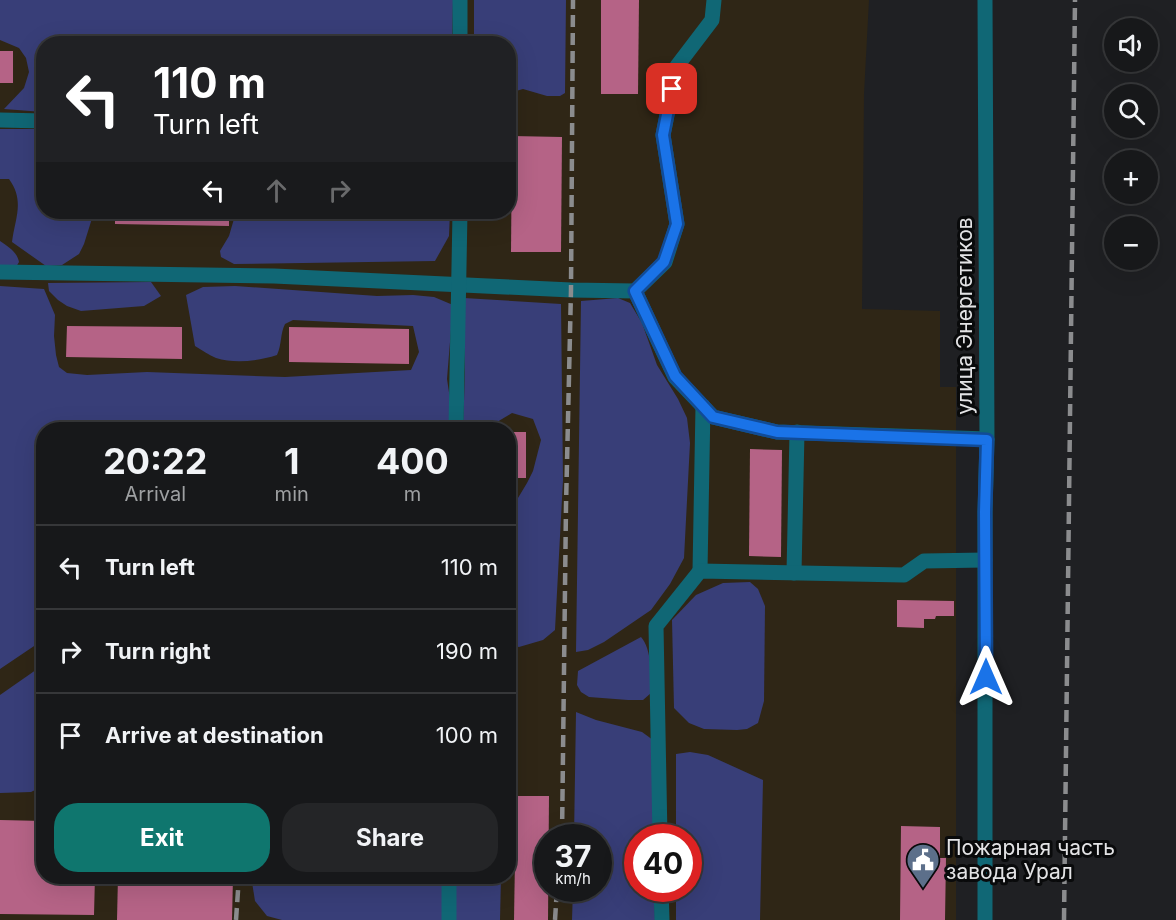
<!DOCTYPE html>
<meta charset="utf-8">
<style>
:root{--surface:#17181a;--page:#242527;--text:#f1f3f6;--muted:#9ea0a2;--line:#363739;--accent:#0f766e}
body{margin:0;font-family:Inter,sans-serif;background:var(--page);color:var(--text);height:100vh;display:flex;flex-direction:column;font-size:22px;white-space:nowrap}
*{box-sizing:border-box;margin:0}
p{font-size:20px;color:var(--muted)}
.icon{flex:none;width:33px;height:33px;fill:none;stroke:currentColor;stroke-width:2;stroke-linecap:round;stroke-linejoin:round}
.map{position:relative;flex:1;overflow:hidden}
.sheet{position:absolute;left:36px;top:422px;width:480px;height:462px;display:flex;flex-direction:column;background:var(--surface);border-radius:24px;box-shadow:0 6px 24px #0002,0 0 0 2px var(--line)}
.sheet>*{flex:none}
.guide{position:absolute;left:36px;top:36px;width:480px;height:183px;border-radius:24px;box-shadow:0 6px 24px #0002,0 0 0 2px var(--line);background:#202124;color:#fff;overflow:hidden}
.fabs{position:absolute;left:1104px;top:18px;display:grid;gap:12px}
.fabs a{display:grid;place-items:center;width:54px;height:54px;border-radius:50%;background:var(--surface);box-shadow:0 6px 24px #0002,0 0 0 2px var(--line);font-size:30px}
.speed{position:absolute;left:534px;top:824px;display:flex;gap:12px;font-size:30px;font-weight:700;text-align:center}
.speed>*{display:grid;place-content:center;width:78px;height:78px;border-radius:50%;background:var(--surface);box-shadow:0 6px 24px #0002,0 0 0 2px var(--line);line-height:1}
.speed small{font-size:15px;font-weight:400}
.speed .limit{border:9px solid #d22;background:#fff;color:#111}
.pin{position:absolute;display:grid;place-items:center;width:51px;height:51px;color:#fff;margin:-26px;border-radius:12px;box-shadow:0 3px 9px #0006}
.me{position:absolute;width:66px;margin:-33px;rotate:0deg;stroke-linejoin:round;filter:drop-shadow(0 0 4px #0008)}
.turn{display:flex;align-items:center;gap:21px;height:126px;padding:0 18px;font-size:27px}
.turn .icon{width:78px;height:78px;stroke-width:2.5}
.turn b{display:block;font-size:42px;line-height:51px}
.lanes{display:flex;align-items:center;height:57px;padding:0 18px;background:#0003;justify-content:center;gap:30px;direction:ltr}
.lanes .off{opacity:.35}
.eta{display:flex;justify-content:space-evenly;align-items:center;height:102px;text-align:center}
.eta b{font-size:36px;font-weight:700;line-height:42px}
.action{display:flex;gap:12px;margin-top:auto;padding:12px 18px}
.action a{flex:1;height:69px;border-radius:24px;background:var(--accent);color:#fff;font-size:24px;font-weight:700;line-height:69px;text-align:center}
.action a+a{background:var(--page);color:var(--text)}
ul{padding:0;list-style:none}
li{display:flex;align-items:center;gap:18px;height:84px;padding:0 18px;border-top:2px solid var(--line)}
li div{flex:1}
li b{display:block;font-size:22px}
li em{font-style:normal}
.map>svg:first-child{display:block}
.industrial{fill:#2f2616;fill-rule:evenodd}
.green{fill:#383e78}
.building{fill:#b56386}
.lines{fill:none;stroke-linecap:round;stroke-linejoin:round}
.minor{stroke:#106775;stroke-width:15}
.rail{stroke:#8b8c8e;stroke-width:4.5;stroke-dasharray:12 6;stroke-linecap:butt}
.route-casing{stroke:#114b97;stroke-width:15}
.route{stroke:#1a73e8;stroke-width:10}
.labels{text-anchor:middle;stroke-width:6;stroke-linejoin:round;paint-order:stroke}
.street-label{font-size:21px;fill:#e3e3e5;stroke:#090a0b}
.poi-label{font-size:21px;fill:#e3e3e5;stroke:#090a0b;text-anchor:start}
</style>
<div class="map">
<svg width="1176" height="920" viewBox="0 0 1176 920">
<rect width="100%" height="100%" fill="#1f2023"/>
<path class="industrial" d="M0,0H869L864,94L862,309L940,311V387H956V920H0ZM44,44H508V212H44ZM44,429H508V876H44ZM548,837H598V888H548ZM638,837H688V888H638Z"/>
<g class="green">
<polygon points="0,0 453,0 452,43 201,44 195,39 106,41 105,44 44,44 43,112 4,109 24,88 29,72 26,58 19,48 0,40"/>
<polygon points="474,0 566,0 565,93 560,96 547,96 523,89 516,91 509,96 508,44 474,43"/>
<path d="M0,129H43L44,212H94L84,244L79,254L62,265L46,266L12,242C15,218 25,201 9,179H0Z"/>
<polygon points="236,212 450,212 449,236 435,261 234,264 221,257 220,251 229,236"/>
<path d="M0,241C9,247 17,252 19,262L16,267H0Z"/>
<polygon points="151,282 161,296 144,306 81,311 67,306 58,300 49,291 48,283"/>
<path d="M0,286L44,289L55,315L54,336L56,355L59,367L67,373L87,375L147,372L285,377L411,370L419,352L413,326L293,320L285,324C280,334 282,344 277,355C258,361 235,364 216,358C209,355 202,350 195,346L186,295L203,287L235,286L377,296L413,295L434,297L453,305L447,379L450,399L449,429H44L43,640L0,669Z"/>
<polygon points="464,298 561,304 563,480 555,630 543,640 519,647 509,645 509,513 527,483 533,471 541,440 533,419 512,413 497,422 497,429 463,429 465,372"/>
<polygon points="618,298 630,303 642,323 657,365 678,399 687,418 690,443 684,558 670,584 651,610 604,642 588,650 576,652 581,301"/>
<polygon points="750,582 758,589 765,606 764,701 758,723 747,729 737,730 704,729 689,723 674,708 672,620 696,595 723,583"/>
<path d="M641,637C652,649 651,676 651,693L643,700H628L589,697L581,692L577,685L578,671Z"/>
<polygon points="43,665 43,786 31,792 0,793 0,695"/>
<polygon points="576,712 596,720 642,732 653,740 654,837 638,837 638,888 654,888 655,920 572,920 573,888 598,888 598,837 574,837"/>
<polygon points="690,752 708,755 763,780 760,920 676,920 676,888 688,888 688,837 676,837 676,754"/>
<polygon points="251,876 501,876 500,920 282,920 267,916 255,901"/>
</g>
<g class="building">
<polygon points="601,0 639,0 638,94 601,94"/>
<rect x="0" y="51" width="13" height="32"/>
<polygon points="512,136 562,137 561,252 511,252"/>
<polygon points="115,212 229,212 229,226 115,224"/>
<polygon points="67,326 182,327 182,359 66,357"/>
<polygon points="289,327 409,329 409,364 289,362"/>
<rect x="508" y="432" width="18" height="46"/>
<polygon points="750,449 782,450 781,557 749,556"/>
<polygon points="897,600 954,601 954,616 936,616 935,619 924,619 924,628 897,627"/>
<polygon points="516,796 549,796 548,920 514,920"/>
<polygon points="0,820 44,821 44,876 95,876 94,915 0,914"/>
<polygon points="901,826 940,827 940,858 946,858 945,920 900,920"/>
<polygon points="118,876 233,877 232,920 117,920"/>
</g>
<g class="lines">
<g class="minor">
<polyline points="460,0 460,44"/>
<polyline points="985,0 987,439 985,512 985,920"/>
<polyline points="0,120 44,121"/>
<polyline points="0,272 274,276 571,290 635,291 675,377 713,417 777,432 987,439"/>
<polyline points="635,291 665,262 677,224 663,135 677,66 712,20 714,0"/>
<polyline points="456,429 460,212"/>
<polyline points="700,571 703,406"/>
<polyline points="794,573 797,432"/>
<polyline points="660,837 656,626 700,571 904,575 924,561 985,560"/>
<polyline points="661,888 662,920"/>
<polyline points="449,920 449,876"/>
</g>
<g class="rail">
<polyline points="562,837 566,506 571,290 573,0"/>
<polyline points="236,920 239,876"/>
<polyline points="555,920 557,888"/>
<polyline points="1064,920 1075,0"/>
</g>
</g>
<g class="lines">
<g class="route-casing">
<polyline id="route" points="672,89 663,135 677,224 664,262 635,291 675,376 713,417 777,432 987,440 985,512 986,677"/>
</g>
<use href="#route" class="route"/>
</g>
<defs>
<g id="civic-pin" transform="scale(1.725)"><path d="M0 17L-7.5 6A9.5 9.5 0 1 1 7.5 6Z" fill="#5c6f8a" stroke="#090a0b"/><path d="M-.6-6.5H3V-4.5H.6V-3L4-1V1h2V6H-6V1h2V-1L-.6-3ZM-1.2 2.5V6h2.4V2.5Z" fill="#fff"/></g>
</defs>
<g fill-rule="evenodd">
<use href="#civic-pin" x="923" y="860"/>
</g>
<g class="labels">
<g class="street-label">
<text transform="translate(965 316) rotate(-90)" y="7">улица Энергетиков</text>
</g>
<g class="poi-label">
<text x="946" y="855">Пожарная часть<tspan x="946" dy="24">завода Урал</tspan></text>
</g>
</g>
</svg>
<div class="fabs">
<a><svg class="icon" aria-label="sound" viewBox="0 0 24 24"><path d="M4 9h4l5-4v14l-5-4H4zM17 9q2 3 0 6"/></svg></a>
<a><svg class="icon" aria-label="search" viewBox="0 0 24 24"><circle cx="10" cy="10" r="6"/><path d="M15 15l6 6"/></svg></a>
<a>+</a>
<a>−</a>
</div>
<div class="speed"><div>37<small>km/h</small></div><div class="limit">40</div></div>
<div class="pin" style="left:672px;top:89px;background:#d93025"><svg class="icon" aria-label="arrive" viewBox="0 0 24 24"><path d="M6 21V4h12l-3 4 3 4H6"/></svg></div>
<svg class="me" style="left:986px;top:677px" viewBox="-20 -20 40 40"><path d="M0-17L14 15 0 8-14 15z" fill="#1a73e8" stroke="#fff" stroke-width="4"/></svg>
<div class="guide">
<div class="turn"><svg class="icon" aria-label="left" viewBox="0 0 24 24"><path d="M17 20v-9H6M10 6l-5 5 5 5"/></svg><div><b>110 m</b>Turn left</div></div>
<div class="lanes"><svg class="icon" aria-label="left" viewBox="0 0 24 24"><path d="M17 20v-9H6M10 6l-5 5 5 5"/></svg><svg class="icon off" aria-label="ahead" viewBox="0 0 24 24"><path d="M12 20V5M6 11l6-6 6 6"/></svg><svg class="icon off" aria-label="right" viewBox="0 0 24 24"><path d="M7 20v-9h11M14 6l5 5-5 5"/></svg></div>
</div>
<section class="sheet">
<div class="eta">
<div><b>20:22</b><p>Arrival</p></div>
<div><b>1</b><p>min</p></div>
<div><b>400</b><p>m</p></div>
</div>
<ul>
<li><svg class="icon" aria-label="left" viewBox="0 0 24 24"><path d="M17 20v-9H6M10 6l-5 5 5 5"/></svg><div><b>Turn left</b></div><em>110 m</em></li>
<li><svg class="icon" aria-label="right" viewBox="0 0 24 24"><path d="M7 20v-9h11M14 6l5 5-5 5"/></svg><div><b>Turn right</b></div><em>190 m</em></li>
<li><svg class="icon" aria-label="arrive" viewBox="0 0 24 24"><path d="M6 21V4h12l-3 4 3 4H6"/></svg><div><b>Arrive at destination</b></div><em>100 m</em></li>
</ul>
<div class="action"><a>Exit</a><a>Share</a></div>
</section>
</div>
